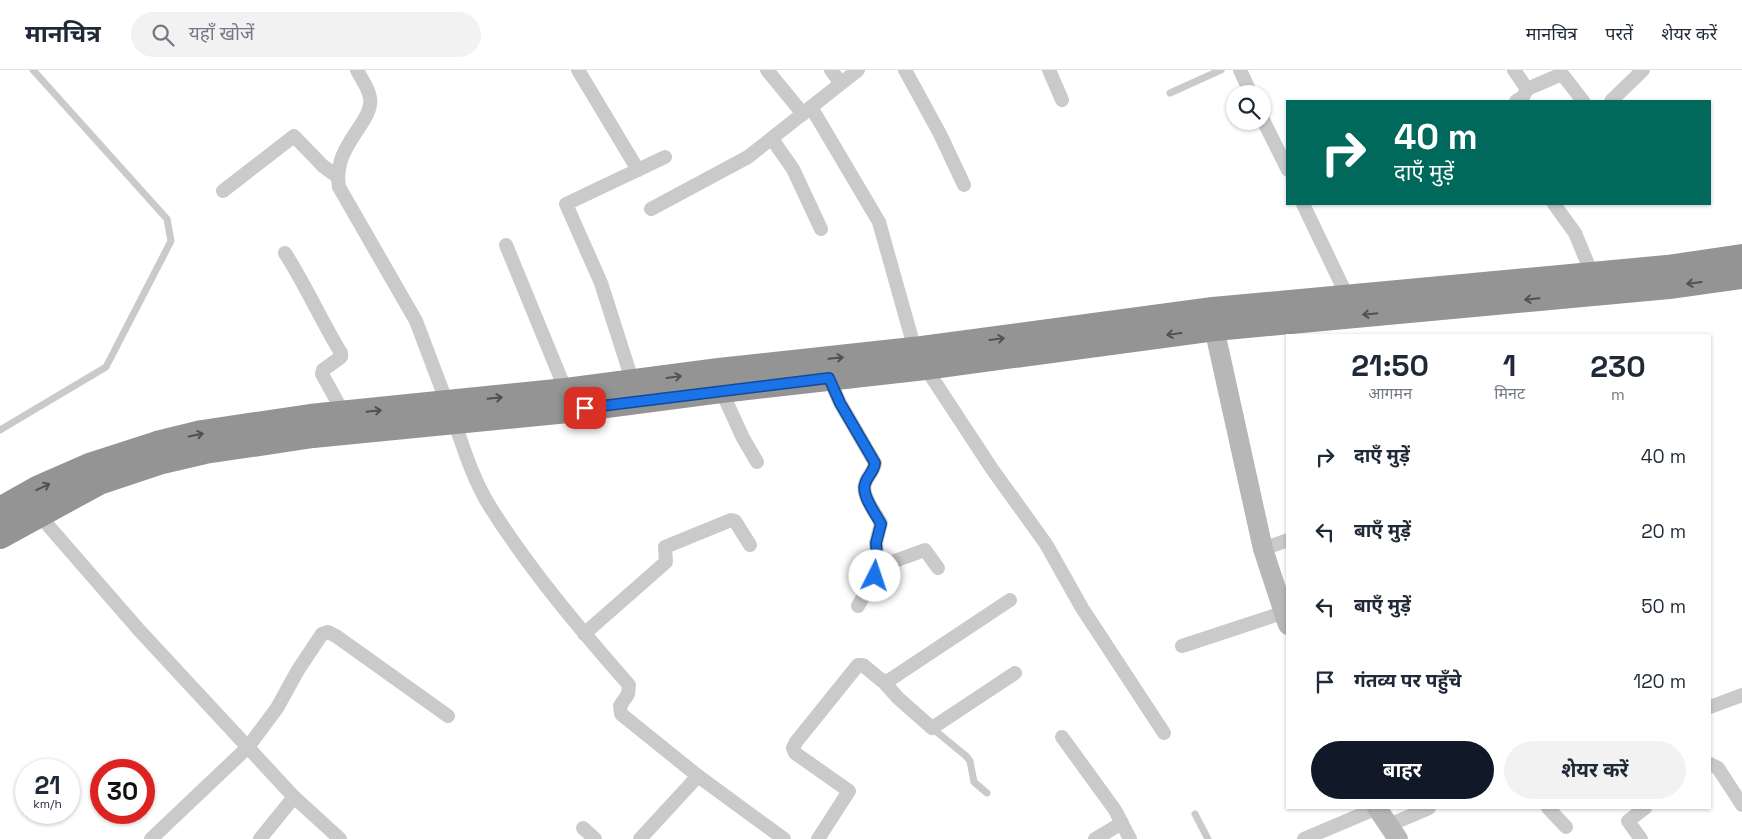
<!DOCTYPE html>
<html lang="hi">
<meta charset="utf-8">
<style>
:root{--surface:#fff;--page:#f2f2f3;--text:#1f2937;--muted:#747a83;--line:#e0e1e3;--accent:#111827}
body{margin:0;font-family:"Space Grotesk","Noto Sans Devanagari",sans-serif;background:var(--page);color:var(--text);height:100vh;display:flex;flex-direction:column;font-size:19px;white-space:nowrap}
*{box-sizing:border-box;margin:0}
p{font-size:16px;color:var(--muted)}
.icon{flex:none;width:28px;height:28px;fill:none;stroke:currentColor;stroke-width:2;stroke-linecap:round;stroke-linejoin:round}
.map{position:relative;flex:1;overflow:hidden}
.sheet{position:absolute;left:1286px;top:264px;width:425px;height:475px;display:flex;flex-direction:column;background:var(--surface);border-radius:0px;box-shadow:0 1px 4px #0004}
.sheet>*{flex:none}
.top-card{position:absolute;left:1286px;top:30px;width:425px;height:105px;border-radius:0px;box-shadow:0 1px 4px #0004;background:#00695c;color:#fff;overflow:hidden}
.fabs{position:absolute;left:1226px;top:15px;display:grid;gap:10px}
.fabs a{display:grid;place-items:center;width:45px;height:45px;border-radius:50%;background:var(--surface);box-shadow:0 1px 4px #0004;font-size:25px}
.speed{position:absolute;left:15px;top:689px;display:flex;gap:10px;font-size:25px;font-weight:700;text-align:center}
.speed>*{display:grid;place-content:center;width:65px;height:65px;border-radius:50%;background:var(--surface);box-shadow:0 1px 4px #0004;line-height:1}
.speed small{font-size:12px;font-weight:400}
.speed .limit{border:8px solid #d22;background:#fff;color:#111}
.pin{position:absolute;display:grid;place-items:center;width:42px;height:42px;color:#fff;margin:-21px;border-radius:10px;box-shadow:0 2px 8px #0006}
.me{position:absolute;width:55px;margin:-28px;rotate:4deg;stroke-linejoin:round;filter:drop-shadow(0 0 4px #0008)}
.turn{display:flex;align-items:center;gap:18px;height:105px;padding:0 25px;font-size:22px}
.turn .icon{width:65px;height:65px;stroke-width:2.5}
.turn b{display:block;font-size:35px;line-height:42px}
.eta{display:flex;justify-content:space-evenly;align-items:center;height:85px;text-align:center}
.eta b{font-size:30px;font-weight:700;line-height:35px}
.button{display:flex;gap:10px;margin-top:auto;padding:10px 25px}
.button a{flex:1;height:58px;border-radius:30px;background:var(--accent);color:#fff;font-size:20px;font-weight:700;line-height:58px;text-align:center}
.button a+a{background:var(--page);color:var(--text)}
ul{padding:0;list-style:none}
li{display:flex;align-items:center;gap:15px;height:75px;padding:0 25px}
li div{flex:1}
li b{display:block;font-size:19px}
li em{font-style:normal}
header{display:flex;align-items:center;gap:30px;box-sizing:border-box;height:70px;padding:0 25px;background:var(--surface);border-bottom:1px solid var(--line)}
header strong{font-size:24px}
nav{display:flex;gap:28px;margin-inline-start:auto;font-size:18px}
.search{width:350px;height:45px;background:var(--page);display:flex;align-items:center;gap:12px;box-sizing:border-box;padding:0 18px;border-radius:28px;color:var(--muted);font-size:19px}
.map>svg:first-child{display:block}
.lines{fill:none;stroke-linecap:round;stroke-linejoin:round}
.lane{stroke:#cacaca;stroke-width:7}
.street{stroke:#cacaca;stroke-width:14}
.secondary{stroke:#b7b7b7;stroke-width:20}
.highway{stroke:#949494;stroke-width:26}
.oneway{stroke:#515151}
.route-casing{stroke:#114b97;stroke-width:12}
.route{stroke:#1a73e8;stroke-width:9}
</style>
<header>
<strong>मानचित्र</strong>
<div class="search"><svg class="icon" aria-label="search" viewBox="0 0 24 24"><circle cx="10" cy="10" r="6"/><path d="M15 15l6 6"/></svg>यहाँ खोजें</div>
<nav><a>मानचित्र</a><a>परतें</a><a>शेयर करें</a></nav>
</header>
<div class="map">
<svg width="1742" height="769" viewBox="0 0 1742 769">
<rect width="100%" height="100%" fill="#fff"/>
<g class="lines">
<g class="lane">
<polyline points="1170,23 1221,0"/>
<polyline points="0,360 106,297 171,171 167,149 33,0"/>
<polyline points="932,658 966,686 970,691 974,712 987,723"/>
<polyline points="1195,744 1208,769"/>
</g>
<g class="street">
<path d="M357,0C361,9 369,18 370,28C374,53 332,75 339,117L416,251L447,333"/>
<polyline points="578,0 638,100"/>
<polyline points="767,0 803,44"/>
<polyline points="831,0 840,12"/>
<polyline points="905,0 940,64 964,115"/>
<polyline points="1049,0 1062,30"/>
<polyline points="1240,0 1251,24"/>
<polyline points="1514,0 1527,19 1562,4 1583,31"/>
<polyline points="1516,31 1523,27 1527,19"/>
<polyline points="1611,31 1643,0"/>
<polyline points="811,37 879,152 915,280"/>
<polyline points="1262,48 1288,100"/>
<polyline points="772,69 793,99 821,159"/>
<polyline points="223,121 294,66 323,96 338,107"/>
<polyline points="1303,134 1348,228"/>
<polyline points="1554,134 1575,163 1592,204"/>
<polyline points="651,139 748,87 858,0"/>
<polyline points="506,175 566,321"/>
<path d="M285,183C306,216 321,250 341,283V287L323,300L322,304L344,344"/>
<polyline points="925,297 992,399 1046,474 1082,538 1164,663"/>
<path d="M829,308L840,333L875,393C874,402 867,406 865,414C861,425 876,444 881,453L876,473L878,497L875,506L858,536"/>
<polyline points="633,313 601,213 566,134 665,87"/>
<polyline points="721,320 743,368 757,392"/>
<path d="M454,351C464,379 473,409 489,435C529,499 579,558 629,615L628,624L620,636L621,644L698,706L784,769"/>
<polyline points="39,445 139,560 294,727 340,769"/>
<polyline points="1263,479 1288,470"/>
<polyline points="878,497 925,480 938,498"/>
<polyline points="584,564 666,492 665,477 731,450 735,451 750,475"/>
<polyline points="1182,576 1282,543"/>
<polyline points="883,611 898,628 932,658 1015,603"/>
<polyline points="1710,637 1742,625"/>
<polyline points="1062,667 1115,740 1130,769"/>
<polyline points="1710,694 1718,698 1742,735"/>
<polyline points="1548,738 1566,757"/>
<polyline points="1389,755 1429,738"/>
<polyline points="583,758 595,769"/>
<polyline points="151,769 248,677 277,638 298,600 322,564 328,562 336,566 448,646"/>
<polyline points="260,769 294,727"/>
<polyline points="640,769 698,706"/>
<polyline points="818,769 849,721 795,683 793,678 796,672 858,595 863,595 881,610 888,611 1010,530"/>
<polyline points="1095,769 1122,753"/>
<polyline points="1304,769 1377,738"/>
<polyline points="1641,769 1628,751 1645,738"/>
</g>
<g class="secondary">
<polyline points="1211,244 1263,479 1288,555"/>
<polyline points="1377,738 1398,769"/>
</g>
<g class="highway">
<polyline points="0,440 37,419 92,395 157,374 202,363 310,347 566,321 719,301 922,279 1213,240 1667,198 1742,187"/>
<polyline points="0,466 99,412 162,391 205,381 313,365 568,340 721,320 925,297 1215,258 1669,216 1742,206"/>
</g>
</g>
<defs><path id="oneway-shaft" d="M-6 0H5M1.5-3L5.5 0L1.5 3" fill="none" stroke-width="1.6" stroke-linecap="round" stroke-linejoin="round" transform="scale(1.25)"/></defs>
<g class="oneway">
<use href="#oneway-shaft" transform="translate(1694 213) rotate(172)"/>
<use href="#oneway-shaft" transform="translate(1532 229) rotate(174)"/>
<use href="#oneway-shaft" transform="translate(1370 244) rotate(174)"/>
<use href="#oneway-shaft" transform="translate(1174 264) rotate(172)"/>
<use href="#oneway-shaft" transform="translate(997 269) rotate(-8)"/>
<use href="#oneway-shaft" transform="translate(836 288) rotate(-6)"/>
<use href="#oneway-shaft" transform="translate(674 307) rotate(-8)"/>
<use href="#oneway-shaft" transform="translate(495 328) rotate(-6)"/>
<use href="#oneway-shaft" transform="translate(374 341) rotate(-6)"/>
<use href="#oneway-shaft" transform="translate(196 365) rotate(-12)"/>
<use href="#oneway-shaft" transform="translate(43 417) rotate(-25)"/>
</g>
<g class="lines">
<g class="route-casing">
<path id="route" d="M585,338L829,308L840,333L875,393C874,402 867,406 865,414C861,425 876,444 881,454L876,473L878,497L875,506"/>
</g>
<use href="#route" class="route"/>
</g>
</svg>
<div class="fabs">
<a><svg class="icon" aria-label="search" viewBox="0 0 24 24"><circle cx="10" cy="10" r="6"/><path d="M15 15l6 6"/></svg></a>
</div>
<div class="speed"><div>21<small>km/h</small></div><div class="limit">30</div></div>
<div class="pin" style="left:585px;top:338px;background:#d93025"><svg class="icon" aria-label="arrive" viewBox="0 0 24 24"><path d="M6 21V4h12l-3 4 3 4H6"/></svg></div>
<svg class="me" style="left:875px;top:506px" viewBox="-20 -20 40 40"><circle r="19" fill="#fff"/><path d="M0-13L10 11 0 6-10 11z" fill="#1a73e8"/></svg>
<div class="top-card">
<div class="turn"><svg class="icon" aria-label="right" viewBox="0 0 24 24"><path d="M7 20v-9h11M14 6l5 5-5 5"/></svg><div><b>40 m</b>दाएँ मुड़ें</div></div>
</div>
<section class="sheet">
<div class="eta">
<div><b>21:50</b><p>आगमन</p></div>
<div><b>1</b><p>मिनट</p></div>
<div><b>230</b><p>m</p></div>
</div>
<ul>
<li><svg class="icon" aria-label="right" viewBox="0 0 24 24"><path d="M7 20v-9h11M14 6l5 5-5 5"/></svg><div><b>दाएँ मुड़ें</b></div><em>40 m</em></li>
<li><svg class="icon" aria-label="left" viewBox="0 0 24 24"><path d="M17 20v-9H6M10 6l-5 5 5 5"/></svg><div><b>बाएँ मुड़ें</b></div><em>20 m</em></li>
<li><svg class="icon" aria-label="left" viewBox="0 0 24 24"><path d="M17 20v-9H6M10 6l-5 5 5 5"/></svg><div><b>बाएँ मुड़ें</b></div><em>50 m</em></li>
<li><svg class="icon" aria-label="arrive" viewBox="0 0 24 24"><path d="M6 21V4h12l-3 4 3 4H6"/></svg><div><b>गंतव्य पर पहुँचे</b></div><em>120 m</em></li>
</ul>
<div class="button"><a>बाहर</a><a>शेयर करें</a></div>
</section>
</div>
